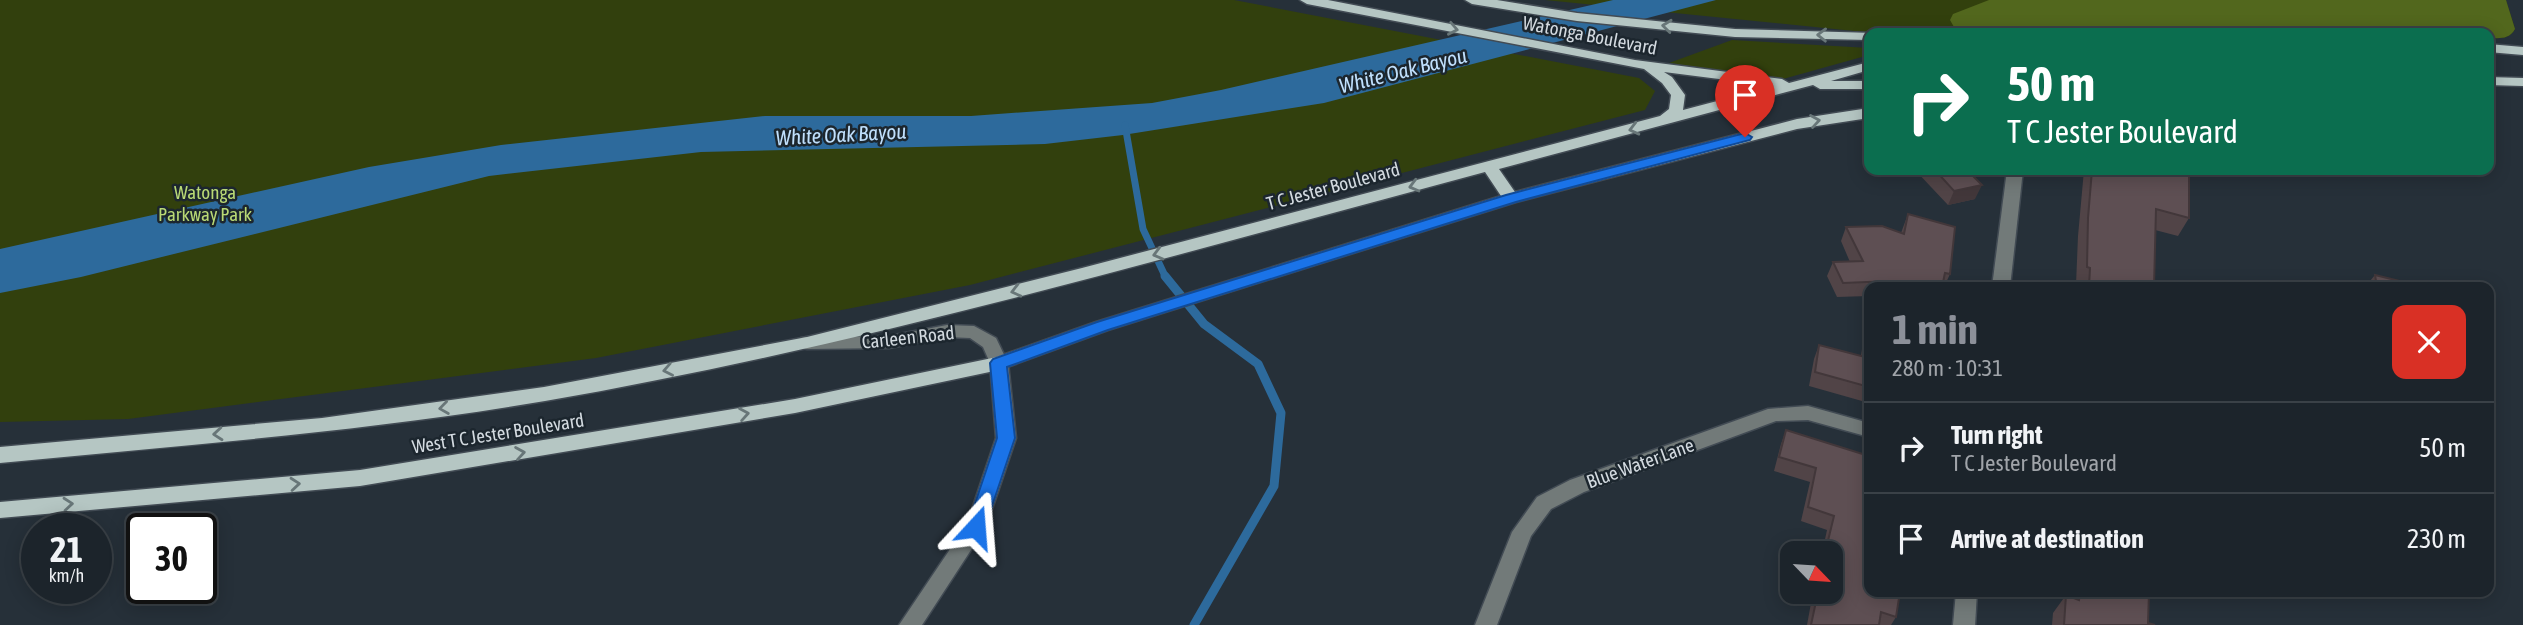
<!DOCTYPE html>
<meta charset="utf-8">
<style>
:root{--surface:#1c242b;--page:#252c33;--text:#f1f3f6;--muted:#a0a4a9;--line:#3a4147;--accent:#8c9099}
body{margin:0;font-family:"Asap Condensed",sans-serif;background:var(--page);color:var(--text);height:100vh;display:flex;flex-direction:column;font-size:26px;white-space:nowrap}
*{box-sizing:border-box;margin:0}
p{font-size:23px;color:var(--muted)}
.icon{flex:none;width:38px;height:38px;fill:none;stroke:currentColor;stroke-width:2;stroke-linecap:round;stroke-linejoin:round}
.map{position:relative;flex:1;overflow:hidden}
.side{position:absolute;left:1864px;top:282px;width:630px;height:315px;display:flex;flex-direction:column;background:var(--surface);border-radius:14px;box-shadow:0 4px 18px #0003,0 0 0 2px var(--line)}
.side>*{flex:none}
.guide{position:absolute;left:1864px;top:28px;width:630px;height:147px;border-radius:14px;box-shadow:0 4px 18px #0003,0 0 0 2px var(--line);background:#0b6e4f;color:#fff;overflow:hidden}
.needle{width:46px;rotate:115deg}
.tools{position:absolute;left:1780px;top:541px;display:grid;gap:14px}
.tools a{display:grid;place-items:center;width:63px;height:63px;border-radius:14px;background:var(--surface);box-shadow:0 4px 18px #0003,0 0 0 2px var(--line);font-size:35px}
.speed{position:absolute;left:21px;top:513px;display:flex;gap:14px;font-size:35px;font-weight:700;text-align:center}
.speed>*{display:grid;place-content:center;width:91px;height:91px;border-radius:50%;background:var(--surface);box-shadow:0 4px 18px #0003,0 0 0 2px var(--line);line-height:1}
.speed small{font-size:18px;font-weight:400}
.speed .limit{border:4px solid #111;border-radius:10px;background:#fff;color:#111}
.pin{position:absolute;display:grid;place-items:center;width:60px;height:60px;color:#fff;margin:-72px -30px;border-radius:50% 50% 50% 0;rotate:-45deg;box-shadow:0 0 7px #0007}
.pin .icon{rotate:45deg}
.me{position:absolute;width:77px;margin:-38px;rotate:19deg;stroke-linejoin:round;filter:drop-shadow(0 0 5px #0008)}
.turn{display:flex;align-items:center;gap:24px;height:147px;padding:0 28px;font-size:32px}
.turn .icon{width:91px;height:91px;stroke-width:2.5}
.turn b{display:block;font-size:49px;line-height:60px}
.round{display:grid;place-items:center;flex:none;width:74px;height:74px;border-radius:14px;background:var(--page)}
.summary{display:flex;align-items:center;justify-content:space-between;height:119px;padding:0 28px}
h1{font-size:42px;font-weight:700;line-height:52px;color:var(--accent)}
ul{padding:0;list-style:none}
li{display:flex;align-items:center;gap:21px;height:91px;padding:0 28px;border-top:2px solid var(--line)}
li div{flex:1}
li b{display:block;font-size:26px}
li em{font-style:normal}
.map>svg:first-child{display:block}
.green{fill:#32400d}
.forest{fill:#52671d}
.water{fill:#2d6a9c}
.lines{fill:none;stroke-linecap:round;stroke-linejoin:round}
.stream-far1{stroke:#2d6a9c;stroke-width:7}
.stream{stroke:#2d6a9c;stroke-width:9}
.minor-casing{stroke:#424b54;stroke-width:3}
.major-casing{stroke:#424b54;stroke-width:3}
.minor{fill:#727a79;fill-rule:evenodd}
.major{fill:#b5c6c3;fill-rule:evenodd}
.wall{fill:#514447}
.shaded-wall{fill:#42373a}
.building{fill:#5e4f53;stroke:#42373a;stroke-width:2}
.oneway{stroke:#687678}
.route{fill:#1a73e8;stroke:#114b97;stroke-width:2}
.labels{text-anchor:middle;stroke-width:5;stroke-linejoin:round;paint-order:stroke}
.street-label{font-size:19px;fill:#d3dae0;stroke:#1c262e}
.park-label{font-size:19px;fill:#b9d975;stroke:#1c262e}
.water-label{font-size:21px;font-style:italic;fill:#c0e0fd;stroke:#1c262e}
</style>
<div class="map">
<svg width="2523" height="625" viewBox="0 0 2523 625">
<rect width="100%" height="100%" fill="#263039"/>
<g class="green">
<polygon points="0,0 1234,0 1639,78 1655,91 1645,110 970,285 596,358 128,419 0,422"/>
<path d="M1545,0H2506L2515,29C2509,40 2499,38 2489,38L2488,33H1874Z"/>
<polygon points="1732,40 1869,48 1869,55 1783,79 1669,63"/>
</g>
<path class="forest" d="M1989,0H2506L2515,29C2509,40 2499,38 2489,38L2488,33H1963L1954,27L1950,20L1953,14Z"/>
<polygon class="water" points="1613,0 1716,0 1324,103 1123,135 1045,144 701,152 489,176 81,277 0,293 0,249 369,167 501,145 765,116 971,116 1152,103 1221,90"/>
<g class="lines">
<polyline class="stream-far1" points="1125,125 1143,229 1166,278"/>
<polyline class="stream" points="1165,276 1204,324 1258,364 1281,413 1274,486 1194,625"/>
<g class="minor-casing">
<g id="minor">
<polygon points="2007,170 2023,170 2010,287 1992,287"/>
<polygon points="947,325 974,326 996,338 1008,363 1016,438 986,527 922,625 899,625 967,524 996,438 990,363 983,347 970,338 947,337 889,348 807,349 801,348 798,343 801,338 807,337 889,336"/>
<polygon points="1808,406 1869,423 1869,437 1808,420 1776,421 1584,492 1551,509 1531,536 1497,625 1475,625 1512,532 1537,497 1570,480 1768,409"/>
<polygon points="1956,592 1977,592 1975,625 1953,625"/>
</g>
</g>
<g class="major-casing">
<g id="major">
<path d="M1300,0H1328L1635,60L1782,79L1789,83L1869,62V70L1831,81H1869V89H1820L1813,85L1499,169L1515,192L1797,119L1869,108V118L1797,129L1516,202L1108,330L999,370L795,413L360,486L0,518V502L360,470L795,399L997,357L1096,322L1501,196L1485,172C1174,255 863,346 545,401C365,432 182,445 0,463V447L322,418L544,387L807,337L1082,268L1660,116L1669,109L1671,95L1662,83L1644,69L1307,4ZM1664,72L1774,86L1683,110L1685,95L1672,77Z"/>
<polygon points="1465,0 1497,0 1577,13 1735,29 1874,33 1869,33 1869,40 1735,37 1577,21 1472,4"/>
<polygon points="2488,44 2523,47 2523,55 2488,52"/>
<polygon points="2488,77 2523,78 2523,86 2488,85"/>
</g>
</g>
<use href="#minor" class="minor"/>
<use href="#major" class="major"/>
</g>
<g class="wall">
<polygon points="1915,170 1967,170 1975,199 1948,205"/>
<polygon points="2084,170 2189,170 2189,218 2178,236 2155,230 2154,287 2079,287 2076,285 2078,236"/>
<polygon points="1908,214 1950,274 1944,287 1869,287 1869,296 1837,297 1827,276 1833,262 1850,262 1841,241 1846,227 1901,233"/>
<polygon points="2375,275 2424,287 2365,287"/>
<polygon points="1868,335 1869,403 1809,386 1814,359 1819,345 1861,356 1862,349"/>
<polygon points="1786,430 1869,456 1896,617 1891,625 1807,625 1811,603 1798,599 1800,592 1830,592 1830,553 1822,553 1827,530 1801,521 1810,482 1774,471 1781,444"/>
<polygon points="2068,592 2149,592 2148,623 2155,625 2052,625 2053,613 2066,595 2068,596"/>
</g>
<polygon class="shaded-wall" points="1982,185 1975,199 1948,205 1954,191"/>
<g class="building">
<polygon points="1935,170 1967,170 1982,185 1954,191"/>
<polygon points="2092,170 2189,170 2189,218 2156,209 2154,287 2089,287 2090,268 2087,267 2088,218"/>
<polygon points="1908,214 1955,227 1950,274 1945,273 1942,287 1890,287 1891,281 1843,283 1833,262 1863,261 1846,227 1882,226 1904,234"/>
<polygon points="2375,275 2424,287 2377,287"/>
<polygon points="1868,335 1869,387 1815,372 1819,345 1865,357"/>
<polygon points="1786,430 1869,456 1869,592 1900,592 1896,617 1881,612 1879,625 1811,625 1818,592 1830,592 1830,553 1825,553 1834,516 1808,507 1816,468 1779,457"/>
<polygon points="2080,592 2149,592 2148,623 2155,625 2064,625 2066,595 2079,600"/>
</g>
<defs><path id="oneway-chevron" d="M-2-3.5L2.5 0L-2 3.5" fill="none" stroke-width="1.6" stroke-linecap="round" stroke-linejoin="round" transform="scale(1.75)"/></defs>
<g class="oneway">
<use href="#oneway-chevron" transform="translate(1667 26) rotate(-174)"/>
<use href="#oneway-chevron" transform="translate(1453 29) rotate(11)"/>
<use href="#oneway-chevron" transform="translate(1822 35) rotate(-179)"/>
<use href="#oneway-chevron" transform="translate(1815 121) rotate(-9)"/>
<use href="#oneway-chevron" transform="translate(1634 129) rotate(166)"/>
<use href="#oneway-chevron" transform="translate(1414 186) rotate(165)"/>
<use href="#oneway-chevron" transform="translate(1158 254) rotate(165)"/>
<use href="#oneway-chevron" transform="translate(1016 291) rotate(166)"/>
<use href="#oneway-chevron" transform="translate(668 370) rotate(169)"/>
<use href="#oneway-chevron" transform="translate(444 408) rotate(172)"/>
<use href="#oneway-chevron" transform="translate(744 414) rotate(-10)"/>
<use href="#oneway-chevron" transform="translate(218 434) rotate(175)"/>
<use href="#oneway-chevron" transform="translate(520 453) rotate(-9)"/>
<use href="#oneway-chevron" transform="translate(295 484) rotate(-5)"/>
<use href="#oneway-chevron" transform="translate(68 504) rotate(-5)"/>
</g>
<polygon class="route" points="1745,133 1752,137 1750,140 1516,202 1108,330 1007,367 1015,438 985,527 982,532 976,534 969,532 967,527 997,438 990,363 993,359 1097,322 1506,195"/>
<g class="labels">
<g class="street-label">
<text transform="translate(1590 35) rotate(11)" y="7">Watonga Boulevard</text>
<text transform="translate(1333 186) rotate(-15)" y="7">T C Jester Boulevard</text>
<text transform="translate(908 337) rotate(-6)" y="7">Carleen Road</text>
<text transform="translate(498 433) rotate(-9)" y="7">West T C Jester Boulevard</text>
<text transform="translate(1640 463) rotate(-20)" y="7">Blue Water Lane</text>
</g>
<g class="park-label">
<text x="205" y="199">Watonga<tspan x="205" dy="22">Parkway Park</tspan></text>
</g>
<g class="water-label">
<text transform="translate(1403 71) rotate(-14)" y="7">White Oak Bayou</text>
<text transform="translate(841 135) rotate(-3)" y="7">White Oak Bayou</text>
</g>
</g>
</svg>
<div class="tools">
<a><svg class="needle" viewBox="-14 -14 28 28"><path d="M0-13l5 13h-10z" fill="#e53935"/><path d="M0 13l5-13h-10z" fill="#a0a4a9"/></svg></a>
</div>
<div class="speed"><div>21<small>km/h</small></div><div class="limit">30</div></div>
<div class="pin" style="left:1745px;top:137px;background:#d93025"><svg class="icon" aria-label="arrive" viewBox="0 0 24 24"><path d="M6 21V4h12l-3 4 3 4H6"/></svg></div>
<svg class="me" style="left:976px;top:527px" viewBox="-20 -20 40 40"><path d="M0-17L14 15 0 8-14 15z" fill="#1a73e8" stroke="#fff" stroke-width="4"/></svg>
<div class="guide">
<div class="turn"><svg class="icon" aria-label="right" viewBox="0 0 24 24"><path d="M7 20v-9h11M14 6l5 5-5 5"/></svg><div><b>50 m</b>T C Jester Boulevard</div></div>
</div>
<section class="side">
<div class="summary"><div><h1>1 min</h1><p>280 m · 10:31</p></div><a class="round" style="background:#d93025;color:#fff"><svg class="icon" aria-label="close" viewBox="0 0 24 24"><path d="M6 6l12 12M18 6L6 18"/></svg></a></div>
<ul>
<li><svg class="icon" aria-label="right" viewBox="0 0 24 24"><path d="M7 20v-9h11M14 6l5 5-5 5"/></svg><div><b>Turn right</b><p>T C Jester Boulevard</p></div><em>50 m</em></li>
<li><svg class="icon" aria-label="arrive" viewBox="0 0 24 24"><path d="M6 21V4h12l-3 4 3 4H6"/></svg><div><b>Arrive at destination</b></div><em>230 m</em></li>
</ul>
</section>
</div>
